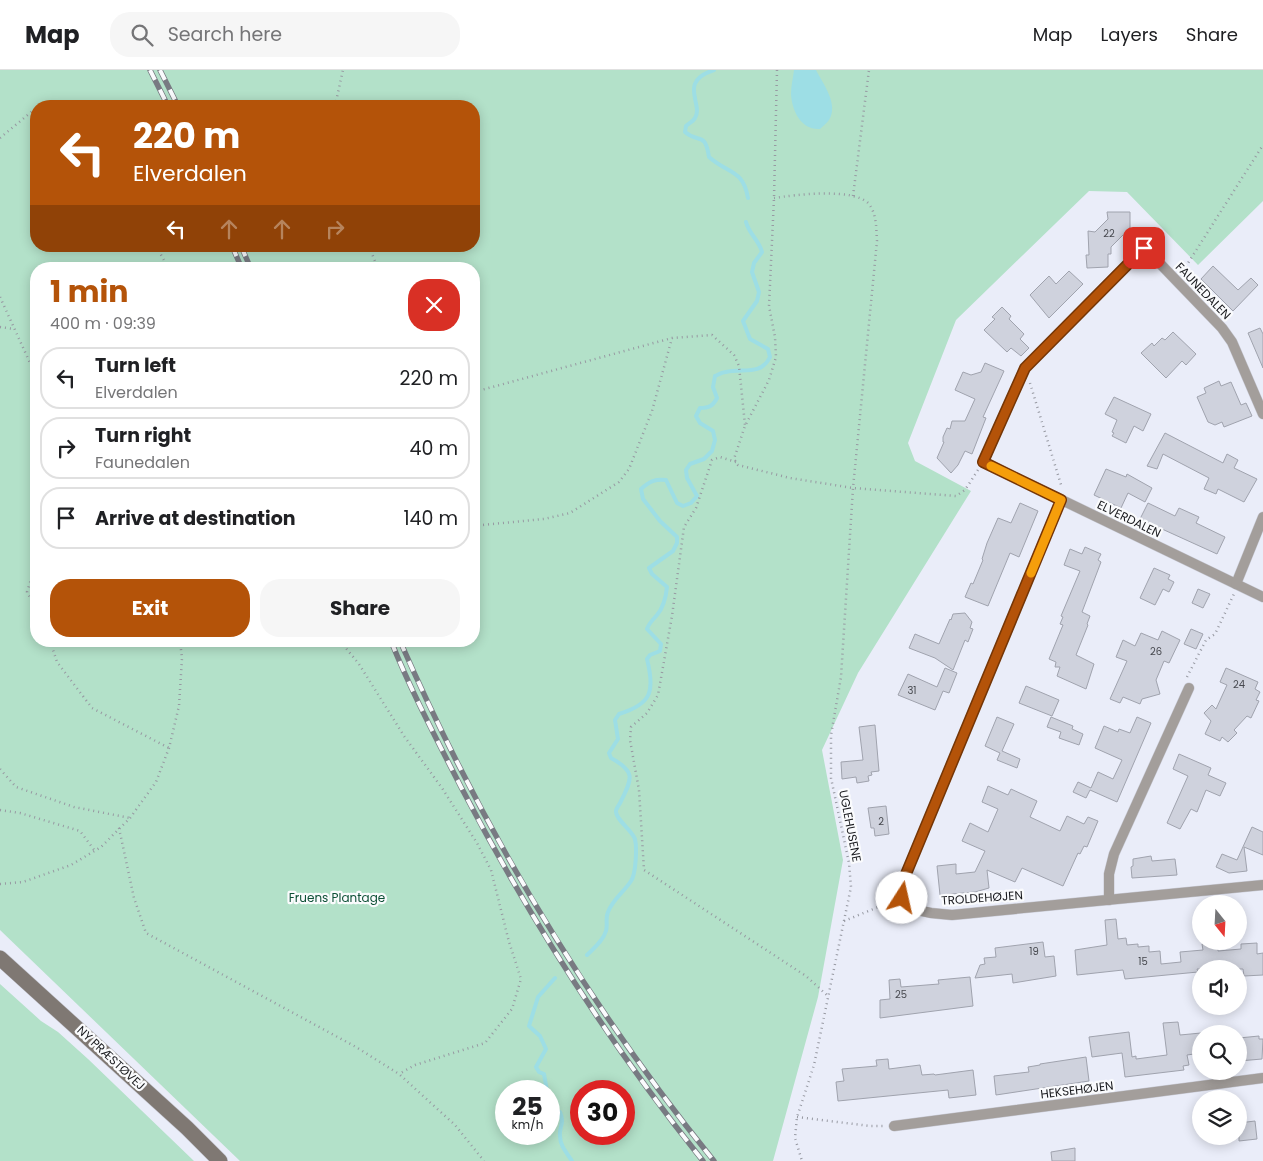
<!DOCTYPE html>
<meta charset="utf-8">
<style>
:root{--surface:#fff;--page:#f6f6f6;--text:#202124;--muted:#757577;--line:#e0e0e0;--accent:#b45309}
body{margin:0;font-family:Poppins,sans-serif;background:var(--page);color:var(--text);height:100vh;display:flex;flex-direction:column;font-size:19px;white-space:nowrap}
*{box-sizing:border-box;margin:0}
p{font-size:16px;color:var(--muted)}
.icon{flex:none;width:28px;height:28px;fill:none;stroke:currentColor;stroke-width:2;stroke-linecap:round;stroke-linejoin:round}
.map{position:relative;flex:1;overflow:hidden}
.details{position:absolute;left:30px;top:192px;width:450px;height:385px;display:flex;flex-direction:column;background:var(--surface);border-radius:20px;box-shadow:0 2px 12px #0003}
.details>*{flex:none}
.hud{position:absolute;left:30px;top:30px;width:450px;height:152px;border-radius:20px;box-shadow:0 2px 12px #0003;background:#b45309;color:#fff;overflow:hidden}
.needle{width:32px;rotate:162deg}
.buttons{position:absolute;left:1192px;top:825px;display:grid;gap:10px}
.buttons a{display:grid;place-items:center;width:55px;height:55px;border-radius:50%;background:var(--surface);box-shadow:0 2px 12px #0003;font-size:25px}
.speed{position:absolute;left:495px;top:1010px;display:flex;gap:10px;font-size:25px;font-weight:700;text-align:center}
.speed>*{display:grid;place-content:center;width:65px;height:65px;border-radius:50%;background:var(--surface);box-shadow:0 2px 12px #0003;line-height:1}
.speed small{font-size:12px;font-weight:400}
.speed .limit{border:8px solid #d22;background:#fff;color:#111}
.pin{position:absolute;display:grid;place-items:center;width:42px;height:42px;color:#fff;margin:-21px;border-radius:10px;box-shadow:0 2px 8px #0006}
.me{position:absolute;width:55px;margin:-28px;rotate:10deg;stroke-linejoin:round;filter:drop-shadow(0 0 4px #0008)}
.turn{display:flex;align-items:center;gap:18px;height:105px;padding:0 20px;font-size:22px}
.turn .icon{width:65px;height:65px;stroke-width:2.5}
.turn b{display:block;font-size:35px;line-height:42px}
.lanes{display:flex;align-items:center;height:48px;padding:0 20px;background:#0003;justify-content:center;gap:25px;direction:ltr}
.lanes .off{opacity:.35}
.round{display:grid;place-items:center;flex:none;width:52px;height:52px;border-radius:20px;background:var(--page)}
.head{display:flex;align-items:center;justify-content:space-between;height:85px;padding:0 20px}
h1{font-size:30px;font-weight:700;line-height:38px;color:var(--accent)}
.button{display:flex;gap:10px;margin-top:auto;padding:10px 20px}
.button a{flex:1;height:58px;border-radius:20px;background:var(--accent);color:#fff;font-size:20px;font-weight:700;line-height:58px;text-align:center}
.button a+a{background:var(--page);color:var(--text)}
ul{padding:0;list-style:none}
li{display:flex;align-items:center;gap:15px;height:62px;margin:0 10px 8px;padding:0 10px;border:2px solid var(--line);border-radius:20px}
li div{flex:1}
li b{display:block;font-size:19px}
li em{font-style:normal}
header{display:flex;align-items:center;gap:30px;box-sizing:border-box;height:70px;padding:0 25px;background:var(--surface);border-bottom:1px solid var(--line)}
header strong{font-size:24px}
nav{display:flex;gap:28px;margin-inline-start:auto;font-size:18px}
.search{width:350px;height:45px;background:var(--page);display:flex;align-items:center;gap:12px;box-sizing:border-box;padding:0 18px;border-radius:20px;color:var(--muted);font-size:19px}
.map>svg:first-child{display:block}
.green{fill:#b3e1c9;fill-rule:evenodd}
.water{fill:#9ddee5}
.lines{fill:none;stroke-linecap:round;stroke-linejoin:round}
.stream{stroke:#9ddee5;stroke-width:4}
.building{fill:#cfd2dd;stroke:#a0a3ae}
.street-casing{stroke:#c9cbd6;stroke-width:11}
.secondary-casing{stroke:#c9cbd6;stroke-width:16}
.path{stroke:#9799a2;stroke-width:2.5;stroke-dasharray:1 4;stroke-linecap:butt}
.street{stroke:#a39e9b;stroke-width:10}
.secondary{stroke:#7f7873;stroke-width:15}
.rail-casing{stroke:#787a82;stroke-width:5.5}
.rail{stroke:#fafbfd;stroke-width:4;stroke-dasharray:11;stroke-linecap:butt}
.route-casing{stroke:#753606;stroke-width:12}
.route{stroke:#b45309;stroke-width:9}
.slow{stroke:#f59e0b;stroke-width:9}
.labels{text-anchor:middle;stroke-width:4.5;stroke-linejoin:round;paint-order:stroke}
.number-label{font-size:10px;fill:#46484e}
.street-label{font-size:12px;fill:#191a1e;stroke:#fafbfd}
.park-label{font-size:12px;fill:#0d5036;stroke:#fafbfd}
</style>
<header>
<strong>Map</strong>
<div class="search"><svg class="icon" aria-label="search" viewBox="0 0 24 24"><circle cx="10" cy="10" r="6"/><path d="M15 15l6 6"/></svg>Search here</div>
<nav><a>Map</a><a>Layers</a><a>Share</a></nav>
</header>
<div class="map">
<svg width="1263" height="1091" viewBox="0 0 1263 1091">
<rect width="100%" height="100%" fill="#eaedf9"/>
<g class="green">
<path d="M0,0H1263V131L1198,195L1127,122L1089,121L956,250L908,373L915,391L971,421L858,603L822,680L843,790L818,927L773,1091H240L0,860ZM36,36H474V176H36ZM36,199H474V571H36ZM506,1021H549V1064H506ZM581,1021H624V1064H581Z"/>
<polygon points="0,914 41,951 58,962 88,989 194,1091 0,1091"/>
</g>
<path class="water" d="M794,0H816C823,14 839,34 829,50C827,53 823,56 820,59C801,60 792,41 791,24C791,16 793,8 794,0Z"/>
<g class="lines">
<g class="stream">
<path d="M714,0C677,12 704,34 695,48C693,52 689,53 686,56L685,62C699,74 705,61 709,87C728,104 743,99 748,128"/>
<path d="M587,885C594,878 603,871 606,861C608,855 605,848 608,842C613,829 624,822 631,811C636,804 637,778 635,769C632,760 615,749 616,741C616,738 620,734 621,731C633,708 635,701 611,688L609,683L618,669L615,650L619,644C652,634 655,621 647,589L650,585L660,581L661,574L647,559C649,553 652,551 657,545C663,538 666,527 667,517L652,504L649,498L673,481L677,473V467L660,451L643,429L641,419C650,411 655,409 666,410L677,433L683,436L691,433L697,426L687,408L686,400L690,394L704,389L712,381L715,370L713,361L700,353L696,346L700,338C709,338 713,336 717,328L713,317L715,306C718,305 722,302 726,302C743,298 761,306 770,287L768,279L750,269L743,251L757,231L759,222L752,202L754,193L762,182C759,170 749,164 746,152"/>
<polyline points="547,1021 544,1004 539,1002 536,997 546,979 540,966 529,956 538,927 555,908"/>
<path d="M549,1043L551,1041L560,1042C565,1055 559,1055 560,1066C560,1076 567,1083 572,1091"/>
</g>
</g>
<g class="building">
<polygon points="1107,142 1130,142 1130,165 1123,165 1111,177 1111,184 1108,184 1108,197 1087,198 1086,185 1089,185 1088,161 1095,162 1108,149"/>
<polygon points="1213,196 1238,220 1251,208 1258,215 1233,241 1201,209"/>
<polygon points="1069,201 1083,214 1049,248 1030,225 1049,206 1056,214"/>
<polygon points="1002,237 1011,246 1009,249 1024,264 1020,269 1029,278 1021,286 1011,278 1007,282 984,260 995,249 992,247"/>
<polygon points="1260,258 1263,264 1263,298 1248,263"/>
<polygon points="1173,262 1196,284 1186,295 1182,291 1166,308 1141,283 1152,273 1154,276 1162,268 1165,270"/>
<polygon points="985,293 1004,301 983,347 986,348 972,384 965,381 958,395 951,403 937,388 944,372 943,372 943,367 947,358 950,359 952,351 965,351 975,329 955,320 963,302 971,305 981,302"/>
<polygon points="1219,311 1221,316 1231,312 1241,335 1246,333 1252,346 1224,357 1222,352 1215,355 1208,352 1197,327 1206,323 1204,318"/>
<polygon points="1114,327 1151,344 1143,361 1134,356 1126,373 1112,366 1114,363 1112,362 1117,350 1105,344"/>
<polygon points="1165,363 1223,393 1227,384 1238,390 1234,398 1257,409 1244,432 1218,419 1216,424 1204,419 1209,408 1163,384 1157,399 1147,396"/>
<polygon points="1106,399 1126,407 1127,404 1152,418 1145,432 1128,423 1121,438 1094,425"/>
<polygon points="1020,433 1038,441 1019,487 1010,483 988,536 965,527 971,513 973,514 983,490 982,489 987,473 998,448 1011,453"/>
<polygon points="1148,433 1175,446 1179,438 1199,447 1196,453 1225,467 1217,484 1140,449"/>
<polygon points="1085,477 1101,484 1098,490 1101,492 1082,542 1090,546 1087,554 1088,555 1076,585 1094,594 1086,619 1057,606 1060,597 1055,597 1056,592 1049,589 1063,555 1060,554 1063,547 1061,546 1080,501 1064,495 1070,479 1082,484"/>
<polygon points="1154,498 1170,505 1168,509 1174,512 1169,522 1163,519 1155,535 1140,528"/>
<polygon points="1198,519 1210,524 1203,538 1192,533"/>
<polygon points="965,543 972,552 970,558 973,559 968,572 965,570 953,600 935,588 909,578 915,564 939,574 950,549 951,550 953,544"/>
<polygon points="1191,559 1203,564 1196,579 1184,574"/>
<polygon points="1162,561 1180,570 1169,593 1164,591 1156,610 1160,624 1142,629 1140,634 1123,627 1120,633 1110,629 1127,591 1116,587 1123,570 1135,576 1141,563 1158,570"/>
<polygon points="945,598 957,603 949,623 943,621 935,640 898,625 908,604 937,617"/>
<polygon points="1226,598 1258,612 1255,619 1260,622 1256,630 1259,631 1251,648 1247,646 1234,660 1237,663 1228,672 1222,667 1220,671 1205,664 1211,651 1204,643 1212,635 1216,639 1227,615 1220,612"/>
<polygon points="1026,616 1059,630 1052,646 1019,633"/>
<polygon points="997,647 1014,654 1002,681 1020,689 1017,698 997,690 1000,683 985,676"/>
<polygon points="1051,647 1073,656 1072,659 1083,664 1079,675 1059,668 1061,662 1047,657"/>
<polygon points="1137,647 1151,653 1117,732 1090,720 1086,728 1073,722 1078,712 1091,718 1098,702 1113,709 1122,690 1095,678 1104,656 1118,662 1119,659 1130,663"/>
<polygon points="875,655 879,701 871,702 872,705 868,706 869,711 857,713 856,707 842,709 841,692 863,690 859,657"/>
<polygon points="1179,684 1211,698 1208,705 1226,713 1220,726 1206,720 1197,742 1191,739 1180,759 1167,753 1188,706 1173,699"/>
<polygon points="988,716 1008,725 1011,719 1037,731 1030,747 1060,761 1067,746 1084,754 1088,747 1098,751 1087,777 1084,776 1080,784 1078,783 1063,816 1022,798 1015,812 987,800 989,818 975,822 940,825 937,796 956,794 956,804 975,802 985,781 962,771 970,753 988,762 998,739 982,732"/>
<polygon points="886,736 889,764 875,766 874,758 871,758 868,738"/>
<polygon points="1252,757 1263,762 1263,785 1244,777 1247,801 1229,803 1216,797 1222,784 1237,790"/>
<polygon points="1151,786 1152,791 1175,789 1177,805 1132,808 1131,797 1133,796 1133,789"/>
<polygon points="1116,849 1118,869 1126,868 1127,875 1138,874 1138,877 1149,876 1149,882 1160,881 1161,894 1181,892 1180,882 1203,880 1202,874 1218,873 1218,881 1241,879 1241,874 1257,873 1257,884 1263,883 1263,905 1244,906 1243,899 1197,899 1198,902 1125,909 1123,900 1077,905 1075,880 1107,875 1105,850"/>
<polygon points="1043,872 1045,887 1054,886 1056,906 1013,913 1012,904 975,908 980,895 985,894 984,888 996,887 995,878"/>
<polygon points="970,907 973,936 880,948 880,930 890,929 889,910 900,909 901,917 939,914 938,910"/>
<polygon points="1178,952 1180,965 1201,963 1201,983 1187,985 1189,995 1183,996 1184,1000 1125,1007 1122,983 1092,987 1089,967 1129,962 1132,987 1136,986 1136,989 1167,985 1163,953"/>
<polygon points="1259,966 1259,969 1263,969 1262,989 1239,991 1239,968"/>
<polygon points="1086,987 1089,1011 996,1025 994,1006 1029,1002 1028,997 1040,995 1040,994"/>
<polygon points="888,989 889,999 920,995 922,1005 934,1004 935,1005 973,1000 976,1025 949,1028 948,1020 838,1031 836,1012 844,1011 842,999 877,996 876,990"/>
<polygon points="1255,1051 1257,1069 1239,1071 1239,1053"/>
<polygon points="1075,1078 1075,1091 1052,1091 1051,1082"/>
</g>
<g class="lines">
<g class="street-casing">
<g id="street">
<polyline points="1263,344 1232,272 1222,258 1144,177 1025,298 983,392 1263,527"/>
<polyline points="1061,430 901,816 902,828 913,839 931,843 952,845 1263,815"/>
<polyline points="1236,514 1263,447"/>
<polyline points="1109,830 1109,804 1114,784 1189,618"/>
<polyline points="894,1056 1263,1008"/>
</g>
</g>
<g class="secondary-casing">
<polyline id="secondary" points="0,888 187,1058 220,1091"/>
</g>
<g class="path">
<polyline points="777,0 774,128 769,236 775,267 776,287 769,310 745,356 734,389 738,395 790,408 853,418 956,426 965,420 978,400"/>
<polyline points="38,36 48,32 66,36"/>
<polyline points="335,36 343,0"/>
<polyline points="0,68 36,38"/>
<polyline points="853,126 869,0"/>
<path d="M774,128C794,125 854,117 869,134C877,145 876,158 877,171L853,418L841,607L831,665V708L849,793L851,817L814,995L797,1047L795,1068L802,1091"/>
<polyline points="156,176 169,199"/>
<polyline points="369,176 378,199"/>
<polyline points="1183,201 1263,75"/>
<polyline points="0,227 36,306"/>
<polyline points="0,257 14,259"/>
<polyline points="1030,313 1062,418"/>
<polyline points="474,322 672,268 712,265 734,285 739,296 745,355"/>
<polyline points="736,392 720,387 712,390 696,438 684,457 672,546 658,625 647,643 631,657 630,670 639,720 644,800 806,906 828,926"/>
<polyline points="474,451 482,455 544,449 570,443 619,412 629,399 652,341 672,268"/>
<polyline points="36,498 34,500 27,522 36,538"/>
<polyline points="50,571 57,592 92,638 169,678"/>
<polyline points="340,571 359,594 404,666 442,718 477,773 491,800 509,872 521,909 512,939 485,973 415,995 399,1004"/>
<polyline points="1187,607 1206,570 1215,564 1234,524"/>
<polyline points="0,699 16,717 74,737 130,748"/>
<polyline points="0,740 20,743 80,761 95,781"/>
<polyline points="119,758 134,828 146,863 356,977 399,1004 455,1055 484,1091"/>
<polyline points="0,814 23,812 71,795 101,777 130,748 156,712 169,678 179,636 182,588 180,571"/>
<polyline points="844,851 893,831"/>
<polyline points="797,1047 870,1056 885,1056"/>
</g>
<use href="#street" class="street"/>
<use href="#secondary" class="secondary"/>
<g class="rail-casing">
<g id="rail">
<polyline points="150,0 168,36"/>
<polyline points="160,0 178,36"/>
<polyline points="232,176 242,199"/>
<polyline points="241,176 251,199"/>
<path d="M391,571C411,621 437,670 461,717C530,849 610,975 703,1091"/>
<path d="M400,571C481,756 587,934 714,1091"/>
</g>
</g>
<use href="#rail" class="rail"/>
</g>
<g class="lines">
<g class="route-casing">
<polyline id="route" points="902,828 901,816 1061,430 983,392 1025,298 1144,178"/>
</g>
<use href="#route" class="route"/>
<polyline class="slow" points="991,396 1061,430 1031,503"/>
</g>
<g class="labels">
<g class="number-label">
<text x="1109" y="167">22</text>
<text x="1156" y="585">26</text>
<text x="1239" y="618">24</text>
<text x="912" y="624">31</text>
<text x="881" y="755">2</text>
<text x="1034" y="885">19</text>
<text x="1143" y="895">15</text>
<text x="901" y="928">25</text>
</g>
<g class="street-label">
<text transform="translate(1203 221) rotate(46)" y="4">FAUNEDALEN</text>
<text transform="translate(1129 449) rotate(26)" y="4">ELVERDALEN</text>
<text transform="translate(850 756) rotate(79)" y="4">UGLEHUSENE</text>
<text transform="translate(982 828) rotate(-4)" y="4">TROLDEHØJEN</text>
<text transform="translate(111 988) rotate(43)" y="4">NY PRÆSTØVEJ</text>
<text transform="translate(1077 1020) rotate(-7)" y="4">HEKSEHØJEN</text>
</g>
<g class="park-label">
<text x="337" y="832">Fruens Plantage</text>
</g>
</g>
</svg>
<div class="buttons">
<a><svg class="needle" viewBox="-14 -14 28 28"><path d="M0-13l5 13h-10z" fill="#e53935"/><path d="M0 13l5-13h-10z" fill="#757577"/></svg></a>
<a><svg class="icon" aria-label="sound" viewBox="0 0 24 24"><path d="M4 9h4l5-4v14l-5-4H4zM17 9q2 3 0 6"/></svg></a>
<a><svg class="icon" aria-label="search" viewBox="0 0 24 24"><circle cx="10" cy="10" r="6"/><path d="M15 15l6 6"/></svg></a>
<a><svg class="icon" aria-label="layers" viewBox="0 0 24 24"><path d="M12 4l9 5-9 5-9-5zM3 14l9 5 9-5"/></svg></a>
</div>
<div class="speed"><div>25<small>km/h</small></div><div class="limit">30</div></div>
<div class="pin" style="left:1144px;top:178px;background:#d93025"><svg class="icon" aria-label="arrive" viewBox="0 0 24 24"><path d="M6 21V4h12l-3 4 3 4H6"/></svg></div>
<svg class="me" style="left:902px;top:828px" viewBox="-20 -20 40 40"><circle r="19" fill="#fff"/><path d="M0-13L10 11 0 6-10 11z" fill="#b45309"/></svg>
<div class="hud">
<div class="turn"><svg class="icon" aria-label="left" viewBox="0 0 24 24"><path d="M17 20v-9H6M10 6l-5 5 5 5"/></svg><div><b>220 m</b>Elverdalen</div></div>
<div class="lanes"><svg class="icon" aria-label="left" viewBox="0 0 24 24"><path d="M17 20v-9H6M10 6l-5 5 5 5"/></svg><svg class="icon off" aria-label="ahead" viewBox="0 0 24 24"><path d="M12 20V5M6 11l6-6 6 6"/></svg><svg class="icon off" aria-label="ahead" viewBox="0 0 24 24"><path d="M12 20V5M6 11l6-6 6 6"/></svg><svg class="icon off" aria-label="right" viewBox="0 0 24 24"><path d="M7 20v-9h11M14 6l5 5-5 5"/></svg></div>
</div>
<section class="details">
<div class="head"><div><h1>1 min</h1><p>400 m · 09:39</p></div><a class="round" style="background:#d93025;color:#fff"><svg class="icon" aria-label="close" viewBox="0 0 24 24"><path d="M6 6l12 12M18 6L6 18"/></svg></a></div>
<ul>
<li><svg class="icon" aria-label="left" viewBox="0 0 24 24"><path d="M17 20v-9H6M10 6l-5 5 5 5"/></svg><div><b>Turn left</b><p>Elverdalen</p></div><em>220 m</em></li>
<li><svg class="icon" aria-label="right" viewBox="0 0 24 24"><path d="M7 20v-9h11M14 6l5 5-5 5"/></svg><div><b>Turn right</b><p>Faunedalen</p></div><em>40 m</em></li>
<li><svg class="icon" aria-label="arrive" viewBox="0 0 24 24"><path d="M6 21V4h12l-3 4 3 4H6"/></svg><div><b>Arrive at destination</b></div><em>140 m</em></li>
</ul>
<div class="button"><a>Exit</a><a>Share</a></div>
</section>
</div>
